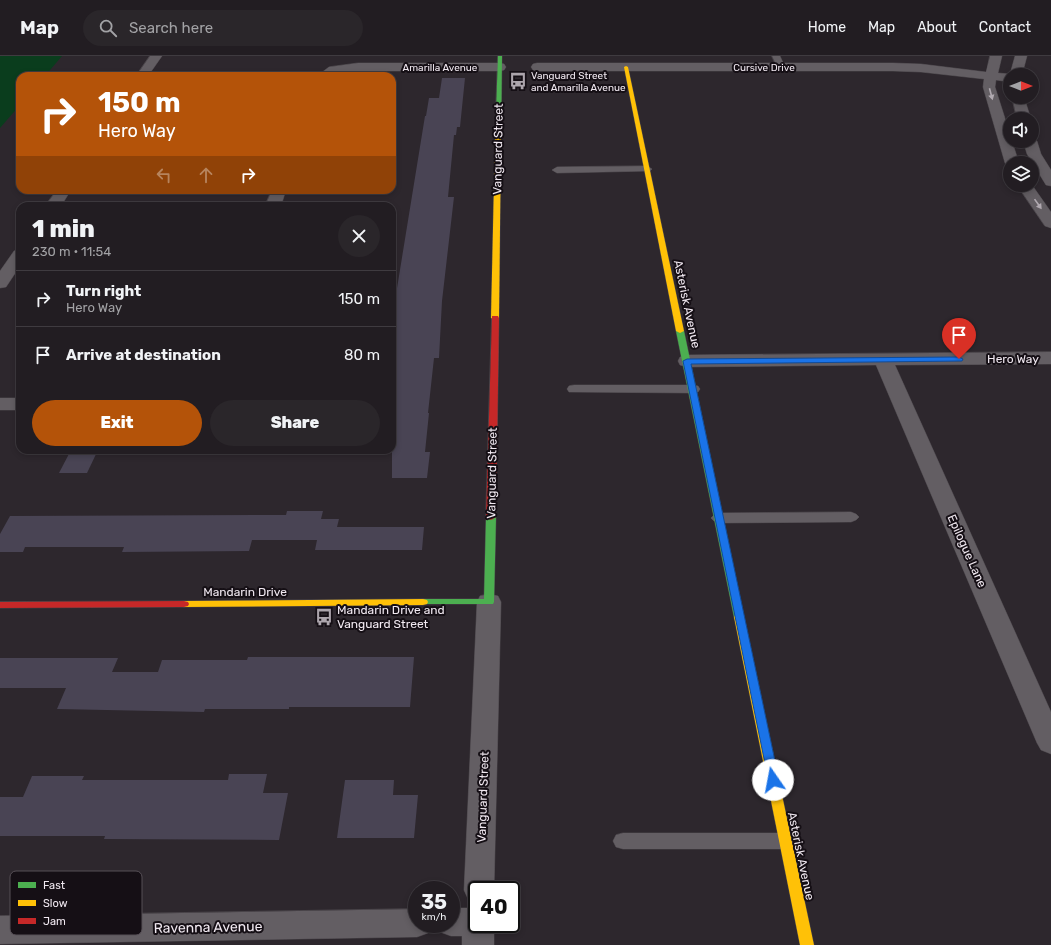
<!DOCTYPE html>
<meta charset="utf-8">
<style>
:root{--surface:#221d22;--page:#2a262a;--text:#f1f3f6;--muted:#a2a2a5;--line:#3f3b40;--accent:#b45309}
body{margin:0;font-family:Rubik,sans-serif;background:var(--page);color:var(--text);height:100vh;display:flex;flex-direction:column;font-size:15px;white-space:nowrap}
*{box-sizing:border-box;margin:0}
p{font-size:13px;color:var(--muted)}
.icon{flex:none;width:22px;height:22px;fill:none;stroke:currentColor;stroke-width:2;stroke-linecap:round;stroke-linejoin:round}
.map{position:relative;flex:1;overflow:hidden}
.panel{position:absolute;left:16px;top:146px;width:380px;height:252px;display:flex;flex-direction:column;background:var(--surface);border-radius:12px;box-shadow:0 2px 6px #0003,0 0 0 1px var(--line)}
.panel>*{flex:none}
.hud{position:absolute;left:16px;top:16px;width:380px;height:122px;border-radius:12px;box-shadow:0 2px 6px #0003,0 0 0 1px var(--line);background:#b45309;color:#fff;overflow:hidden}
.needle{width:26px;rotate:90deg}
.tools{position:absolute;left:1003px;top:12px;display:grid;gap:8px}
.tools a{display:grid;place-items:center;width:36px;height:36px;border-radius:50%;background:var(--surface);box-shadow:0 2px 6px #0003,0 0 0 1px var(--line);font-size:20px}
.speed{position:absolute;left:408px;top:825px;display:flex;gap:8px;font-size:20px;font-weight:700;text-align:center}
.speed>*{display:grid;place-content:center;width:52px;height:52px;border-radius:50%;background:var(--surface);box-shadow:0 2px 6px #0003,0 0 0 1px var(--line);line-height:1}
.speed small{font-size:10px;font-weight:400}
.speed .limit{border:2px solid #111;border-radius:6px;background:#fff;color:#111}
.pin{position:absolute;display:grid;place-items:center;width:34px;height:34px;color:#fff;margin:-41px -17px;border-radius:50% 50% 50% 0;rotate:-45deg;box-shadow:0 0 4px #0007}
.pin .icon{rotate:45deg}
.me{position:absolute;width:44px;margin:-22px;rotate:348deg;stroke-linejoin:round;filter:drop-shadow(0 0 3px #0008)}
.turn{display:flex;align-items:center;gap:14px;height:84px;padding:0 16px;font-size:18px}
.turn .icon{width:52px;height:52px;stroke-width:2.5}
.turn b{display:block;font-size:28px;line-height:34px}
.lanes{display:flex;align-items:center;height:38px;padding:0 16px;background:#0003;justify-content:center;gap:20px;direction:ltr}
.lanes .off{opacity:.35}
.round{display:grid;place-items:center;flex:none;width:42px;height:42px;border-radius:21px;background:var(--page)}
.head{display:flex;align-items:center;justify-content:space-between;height:68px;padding:0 16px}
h1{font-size:24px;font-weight:800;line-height:30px}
.primary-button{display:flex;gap:8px;margin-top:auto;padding:8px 16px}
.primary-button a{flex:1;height:46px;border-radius:24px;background:var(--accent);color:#fff;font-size:16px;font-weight:800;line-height:46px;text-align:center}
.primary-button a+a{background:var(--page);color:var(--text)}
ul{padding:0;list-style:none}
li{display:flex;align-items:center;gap:12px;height:56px;padding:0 16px;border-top:1px solid var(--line)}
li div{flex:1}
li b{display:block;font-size:15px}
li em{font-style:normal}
header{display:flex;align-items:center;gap:24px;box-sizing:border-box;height:56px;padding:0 20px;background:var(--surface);border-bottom:1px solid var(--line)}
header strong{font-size:19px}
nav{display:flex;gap:22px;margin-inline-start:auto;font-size:14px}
.search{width:280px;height:36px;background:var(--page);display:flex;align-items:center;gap:10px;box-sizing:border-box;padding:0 14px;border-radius:22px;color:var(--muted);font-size:15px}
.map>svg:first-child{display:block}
.green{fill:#0a3d1d}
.building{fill:#494454}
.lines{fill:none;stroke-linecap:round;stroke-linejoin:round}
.lane-casing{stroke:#494449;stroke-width:1}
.street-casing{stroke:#494449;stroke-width:1}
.fast-casing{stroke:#494449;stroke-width:1}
.slow-casing{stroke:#494449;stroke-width:1}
.jam-casing{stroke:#494449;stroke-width:1}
.lane{fill:#635e63;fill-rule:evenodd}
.street{fill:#635e63;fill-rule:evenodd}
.fast{fill:#4caf50;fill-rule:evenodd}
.slow{fill:#ffc107;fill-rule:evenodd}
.jam{fill:#c62828;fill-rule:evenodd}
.oneway{fill:#b1aab1}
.route{fill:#1a73e8;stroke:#114b97}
.labels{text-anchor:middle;stroke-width:4;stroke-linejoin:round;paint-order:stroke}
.far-street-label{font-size:10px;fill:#f1e9f1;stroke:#150f15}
.far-poi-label{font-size:10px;fill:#f1e9f1;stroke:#150f15;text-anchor:start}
.street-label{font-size:12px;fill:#f1e9f1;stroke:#150f15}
.poi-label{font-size:12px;fill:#f1e9f1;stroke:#150f15;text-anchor:start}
.near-street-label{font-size:14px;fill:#f1e9f1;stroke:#150f15}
.key{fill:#150f15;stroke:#575057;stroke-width:1}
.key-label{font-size:11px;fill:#f1e9f1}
</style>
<header>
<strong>Map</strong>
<div class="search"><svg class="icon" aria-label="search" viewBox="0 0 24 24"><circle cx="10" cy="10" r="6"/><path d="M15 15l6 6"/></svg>Search here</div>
<nav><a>Home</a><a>Map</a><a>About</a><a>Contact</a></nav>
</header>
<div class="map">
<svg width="1051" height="889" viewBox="0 0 1051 889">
<rect width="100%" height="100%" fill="#2d272d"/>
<polygon class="green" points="0,0 62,0 45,20 20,20 20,49 0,72"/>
<g class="building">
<polygon points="442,22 465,22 460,71 457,71 456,79 454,79 448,141 454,141 442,245 439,302 434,302 428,357 429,357 425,396 430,396 427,422 392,422 392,295 396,269 392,269 392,263 425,60 426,60 429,42 439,42"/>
<polygon points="71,394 98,394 87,417 59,417"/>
<polygon points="287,455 323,455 321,463 339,463 337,471 424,471 422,494 315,494 317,484 252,484 249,495 122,496 124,491 25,491 23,496 0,496 0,478 10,460 286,459"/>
<polygon points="248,601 414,601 410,651 289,651 289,653 205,653 204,656 57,653 66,632 0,632 0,602 118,602 112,616 158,616 162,604 247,604"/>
<polygon points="229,718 267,718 263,737 288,737 279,784 104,783 105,780 0,780 0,741 23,741 32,720 84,720 82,724 228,724"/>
<polygon points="345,724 394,724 393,739 418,739 414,782 337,782"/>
</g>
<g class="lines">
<g class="lane-casing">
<g id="lane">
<polygon points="772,0 780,0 785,11 784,13 778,13"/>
<polygon points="647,110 652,113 650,115 557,117 552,114 557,111"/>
<polygon points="574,329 693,329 698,330 700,333 698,336 693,337 569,336 567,333 569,330"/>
<polygon points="851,456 856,458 859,461 856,464 851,466 719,467 714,465 711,462 714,459 719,457"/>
<polygon points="623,777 786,777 793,779 796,785 793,791 786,793 623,793 616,791 613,785 616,779"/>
</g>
</g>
<g class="street-casing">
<g id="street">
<polygon points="150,0 162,0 148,20 136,20"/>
<polygon points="990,0 1002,0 998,17 1010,18 1015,0 1027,0 1022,19 1010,19 1010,26 996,24 995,31 1010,78 1010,85 1012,85 1019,107 1010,107 1010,111 1007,110 1005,107 983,31 984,23 921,16 893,15 537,15 533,14 531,11 533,8 537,7 893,7 921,8 986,16"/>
<path d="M358,7H500L504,8L506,11L504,14L500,15H358C344,16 331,20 317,20L329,11Z"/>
<polygon points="1012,41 1024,41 1031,63 1017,63"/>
<polygon points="1032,81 1037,85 1041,98 1051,114 1051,130 1046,129 1027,98 1023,85 1032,85"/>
<polygon points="1017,129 1032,129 1051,156 1051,172 1045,170"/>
<polygon points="57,134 71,134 61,150 45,150"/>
<polygon points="272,134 286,134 281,150 265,150"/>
<polygon points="20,193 20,210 6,231 0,232 0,215 14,195"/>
<polygon points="1051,296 1051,308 895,309 1051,656 1051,698 1041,694 1037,687 876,309 687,311 680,309 678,305 680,301 687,299"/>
<rect x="0" y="342" width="20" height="12"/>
<polygon points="489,538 498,540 501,546 494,834 477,834 477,847 468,843 464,834 477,546 480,540"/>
<polygon points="451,852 477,852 477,868 494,868 494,889 462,889 462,880 451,880 440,876 436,868 451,868"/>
<polygon points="417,853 417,868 432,868 428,877 417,881 0,888 0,860"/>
</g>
</g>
<g class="fast-casing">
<g id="fast">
<polygon points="498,0 502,0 501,82 498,84 495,82"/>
<polygon points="677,273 680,273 684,275 744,561 743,563 735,563 734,561 676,275"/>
<polygon points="491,458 496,461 494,546 493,548 419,548 418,546 419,544 423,543 484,543 486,461"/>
</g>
</g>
<g class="slow-casing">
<g id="slow">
<polygon points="626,10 628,11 684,275 680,277 676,275 624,11"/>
<polygon points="498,80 501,82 499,262 495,264 491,262 495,82"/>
<polygon points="423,543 427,544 428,546 427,548 423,549 184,551 180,550 179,548 180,546 184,545"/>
<polygon points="739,558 743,559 744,561 814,889 800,889 734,561 735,559"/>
</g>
</g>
<g class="jam-casing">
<g id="jam">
<polygon points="492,260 498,260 499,262 496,461 491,464 486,461"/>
<polygon points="184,545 188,546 189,548 188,550 184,551 0,552 0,546"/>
</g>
</g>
<use href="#lane" class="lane"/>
<use href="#street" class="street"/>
<use href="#fast" class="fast"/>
<use href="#slow" class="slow"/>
<use href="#jam" class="jam"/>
</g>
<defs><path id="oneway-solid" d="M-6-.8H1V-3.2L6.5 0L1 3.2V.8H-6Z"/></defs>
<g class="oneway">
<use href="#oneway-solid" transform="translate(991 38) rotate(75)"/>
<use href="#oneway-solid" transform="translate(1038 148) rotate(55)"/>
</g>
<polygon class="route" points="959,301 963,303 962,305 691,308 779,724 777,727 773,728 769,727 683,305 687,303"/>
<defs>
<g id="bus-bare" transform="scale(1.38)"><path d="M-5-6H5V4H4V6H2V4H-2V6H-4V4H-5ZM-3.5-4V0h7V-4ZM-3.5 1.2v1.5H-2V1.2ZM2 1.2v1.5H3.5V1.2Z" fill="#aca5ac" stroke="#150f15" stroke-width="2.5" paint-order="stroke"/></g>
</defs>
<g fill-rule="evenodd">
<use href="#bus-bare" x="518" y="25"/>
<use href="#bus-bare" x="324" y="561"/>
</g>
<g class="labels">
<g class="far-street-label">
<text x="440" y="15">Amarilla Avenue</text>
<text x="764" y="15">Cursive Drive</text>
</g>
<g class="far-poi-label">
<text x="531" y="23">Vanguard Street<tspan x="531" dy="12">and Amarilla Avenue</tspan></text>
</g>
<g class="street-label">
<text transform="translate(498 93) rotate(-89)" y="4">Vanguard Street</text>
<text transform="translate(687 248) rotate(78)" y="4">Asterisk Avenue</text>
<text x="1013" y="307">Hero Way</text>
<text transform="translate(492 417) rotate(-89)" y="4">Vanguard Street</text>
<text transform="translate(967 495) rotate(66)" y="4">Epilogue Lane</text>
<text x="245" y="540">Mandarin Drive</text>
<text transform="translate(483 741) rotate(-88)" y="4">Vanguard Street</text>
<text transform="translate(801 800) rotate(78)" y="4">Asterisk Avenue</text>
</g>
<g class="poi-label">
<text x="337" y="558">Mandarin Drive and<tspan x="337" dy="14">Vanguard Street</tspan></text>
</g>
<g class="near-street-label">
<text transform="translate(208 871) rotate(-1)" y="5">Ravenna Avenue</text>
</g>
</g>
<rect x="10" y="815" width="132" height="64" rx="6" class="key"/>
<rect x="18" y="826" width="18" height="6" fill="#4caf50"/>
<rect x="18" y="844" width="18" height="6" fill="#ffc107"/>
<rect x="18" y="862" width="18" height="6" fill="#c62828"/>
<g class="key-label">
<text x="43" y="833">Fast</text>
<text x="43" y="851">Slow</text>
<text x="43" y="869">Jam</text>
</g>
</svg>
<div class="tools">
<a><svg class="needle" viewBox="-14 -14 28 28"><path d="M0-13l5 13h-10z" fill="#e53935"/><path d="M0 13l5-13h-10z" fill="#a2a2a5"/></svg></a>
<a><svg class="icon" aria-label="sound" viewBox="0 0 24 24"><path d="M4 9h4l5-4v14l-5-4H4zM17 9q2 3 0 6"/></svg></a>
<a><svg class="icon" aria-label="layers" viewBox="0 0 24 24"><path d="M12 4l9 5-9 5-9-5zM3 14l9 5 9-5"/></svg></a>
</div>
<div class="speed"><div>35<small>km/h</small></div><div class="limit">40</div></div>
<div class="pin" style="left:959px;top:303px;background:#d93025"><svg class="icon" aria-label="arrive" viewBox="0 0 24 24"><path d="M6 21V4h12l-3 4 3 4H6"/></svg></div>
<svg class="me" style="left:773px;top:724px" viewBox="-20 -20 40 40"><circle r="19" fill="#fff"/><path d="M0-13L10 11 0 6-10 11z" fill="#1a73e8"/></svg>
<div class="hud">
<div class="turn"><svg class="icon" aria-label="right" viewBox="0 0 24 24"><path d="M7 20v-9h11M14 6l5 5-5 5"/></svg><div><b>150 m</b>Hero Way</div></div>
<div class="lanes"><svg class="icon off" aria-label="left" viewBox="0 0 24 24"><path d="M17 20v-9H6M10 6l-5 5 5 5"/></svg><svg class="icon off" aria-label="ahead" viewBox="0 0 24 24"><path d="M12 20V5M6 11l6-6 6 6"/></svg><svg class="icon" aria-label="right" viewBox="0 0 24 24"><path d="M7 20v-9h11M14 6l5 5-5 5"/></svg></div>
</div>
<section class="panel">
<div class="head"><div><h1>1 min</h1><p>230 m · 11:54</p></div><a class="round"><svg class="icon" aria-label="close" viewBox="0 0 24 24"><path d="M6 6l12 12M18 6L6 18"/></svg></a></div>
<ul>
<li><svg class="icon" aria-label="right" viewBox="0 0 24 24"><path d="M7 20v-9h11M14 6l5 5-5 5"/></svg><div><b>Turn right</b><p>Hero Way</p></div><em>150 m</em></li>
<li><svg class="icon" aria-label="arrive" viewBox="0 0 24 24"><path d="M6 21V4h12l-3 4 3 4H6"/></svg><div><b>Arrive at destination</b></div><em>80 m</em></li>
</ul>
<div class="primary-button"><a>Exit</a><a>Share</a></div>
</section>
</div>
